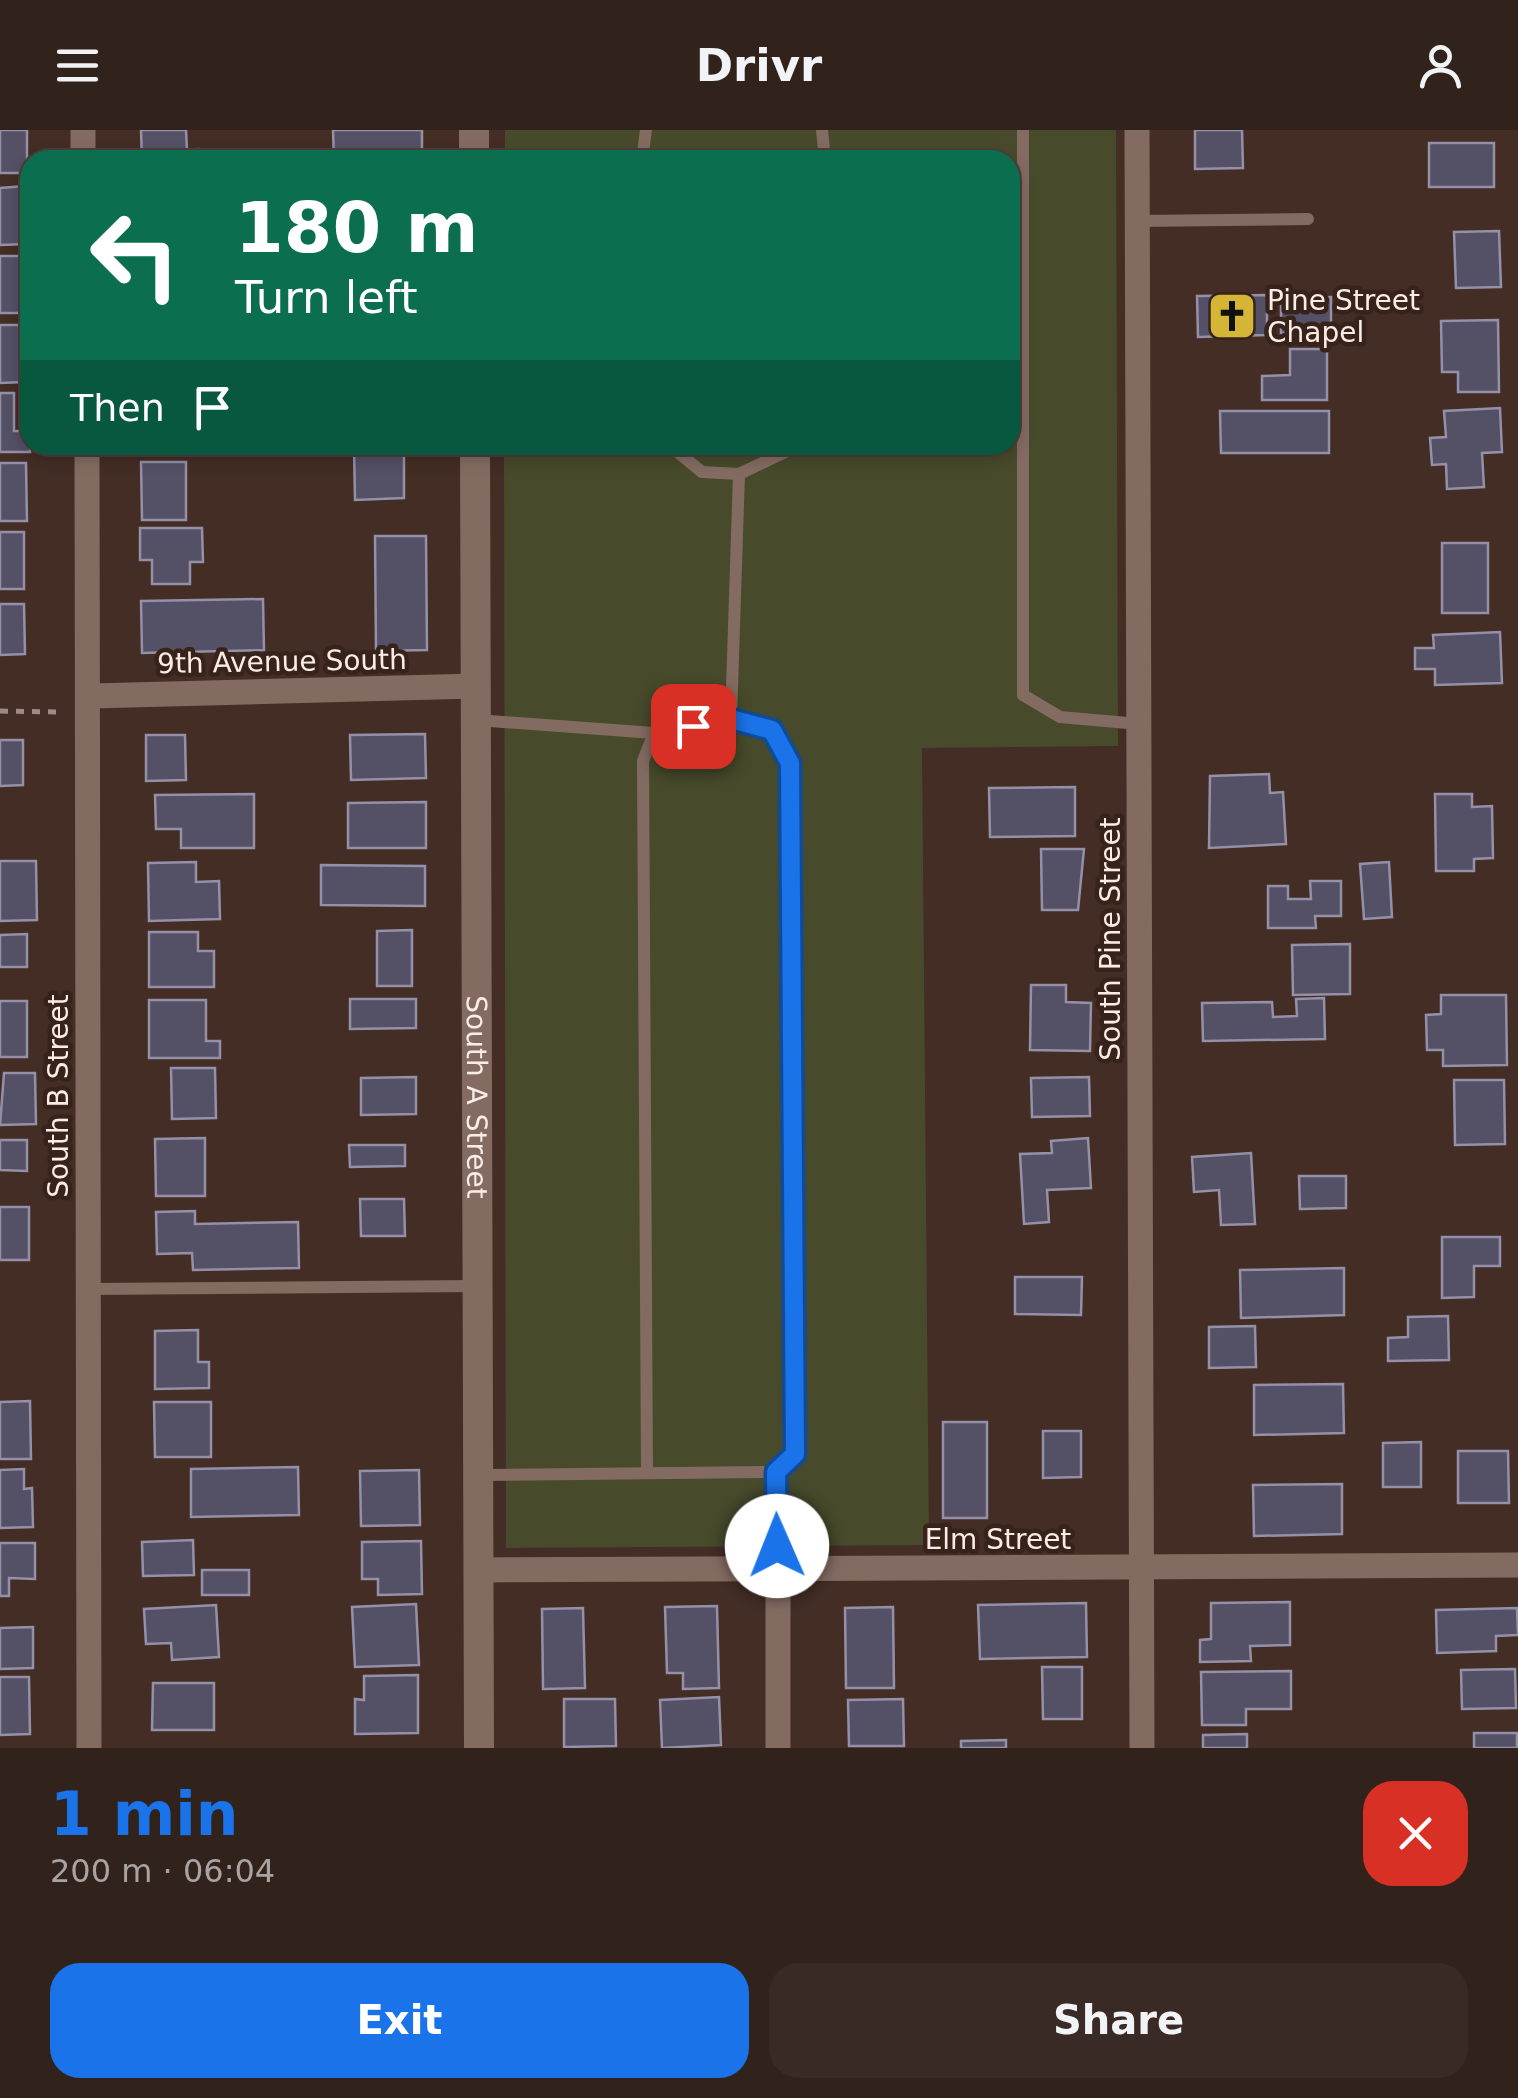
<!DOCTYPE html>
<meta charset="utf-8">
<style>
:root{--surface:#32221c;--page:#3a2a25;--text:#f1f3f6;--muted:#a8a4a3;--line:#4d3f3b;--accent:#1a73e8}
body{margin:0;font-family:"DejaVu Sans",sans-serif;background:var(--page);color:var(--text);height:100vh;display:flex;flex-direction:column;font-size:38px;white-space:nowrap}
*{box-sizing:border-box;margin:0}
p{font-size:32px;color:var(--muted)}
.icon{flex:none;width:55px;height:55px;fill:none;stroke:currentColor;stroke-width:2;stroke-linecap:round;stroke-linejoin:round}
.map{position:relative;height:1618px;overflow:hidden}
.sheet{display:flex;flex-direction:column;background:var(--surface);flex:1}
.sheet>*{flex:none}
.top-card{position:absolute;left:20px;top:20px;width:1000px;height:305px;border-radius:30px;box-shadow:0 5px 15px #0003,0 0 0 2px var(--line);background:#0b6e4f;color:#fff;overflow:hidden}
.pin{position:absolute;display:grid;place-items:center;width:85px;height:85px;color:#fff;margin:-42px;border-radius:20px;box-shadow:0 5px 15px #0006}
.me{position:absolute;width:110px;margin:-55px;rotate:359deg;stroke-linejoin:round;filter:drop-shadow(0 0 8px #0008)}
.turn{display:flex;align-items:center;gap:35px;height:210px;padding:0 50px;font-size:45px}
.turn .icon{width:130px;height:130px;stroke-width:2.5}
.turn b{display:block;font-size:70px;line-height:85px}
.then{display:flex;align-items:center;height:95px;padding:0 50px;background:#0003;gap:20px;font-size:38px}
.round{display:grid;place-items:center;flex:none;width:105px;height:105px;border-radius:30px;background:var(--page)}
.summary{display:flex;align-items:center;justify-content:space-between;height:170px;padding:0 50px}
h1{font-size:60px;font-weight:700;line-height:75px;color:var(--accent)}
.primary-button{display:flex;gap:20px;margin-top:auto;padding:20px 50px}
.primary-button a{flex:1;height:115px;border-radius:30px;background:var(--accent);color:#fff;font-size:40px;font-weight:700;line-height:115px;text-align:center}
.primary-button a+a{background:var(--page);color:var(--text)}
header{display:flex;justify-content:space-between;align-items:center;height:130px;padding:0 50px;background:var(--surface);font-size:45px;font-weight:700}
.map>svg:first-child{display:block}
.green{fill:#474b2b}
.building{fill:#545065;stroke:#9490a8;stroke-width:2.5}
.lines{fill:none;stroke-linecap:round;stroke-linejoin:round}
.path{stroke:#9e8b85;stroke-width:5;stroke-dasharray:8 8;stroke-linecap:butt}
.lane{stroke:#846b62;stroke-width:12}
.street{stroke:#846b62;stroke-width:25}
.secondary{stroke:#846b62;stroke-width:30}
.route-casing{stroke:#114b97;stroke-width:25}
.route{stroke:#1a73e8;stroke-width:18}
.labels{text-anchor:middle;stroke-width:9;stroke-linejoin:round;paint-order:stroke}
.poi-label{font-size:28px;fill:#fbece7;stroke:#38231b;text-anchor:start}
.street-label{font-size:28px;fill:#fbece7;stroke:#38231b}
</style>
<header><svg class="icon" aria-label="menu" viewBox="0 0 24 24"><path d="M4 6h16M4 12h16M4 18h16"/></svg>Drivr<svg class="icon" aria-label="person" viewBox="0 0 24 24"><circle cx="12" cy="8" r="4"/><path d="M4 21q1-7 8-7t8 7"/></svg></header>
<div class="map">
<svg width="1518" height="1618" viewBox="0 0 1518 1618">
<rect width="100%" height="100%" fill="#432d25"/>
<polygon class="green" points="505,0 1116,0 1118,616 922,618 929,1415 506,1418 504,315 1010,315 1010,30 505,30"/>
<g class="building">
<rect x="0" y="0" width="27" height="43"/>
<polygon points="141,0 186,0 187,20 198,19 198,30 142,30"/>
<polygon points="333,0 422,0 422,30 334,30"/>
<polygon points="1195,0 1242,0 1243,38 1195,39"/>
<rect x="1429" y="13" width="65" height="44"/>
<polygon points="24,56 27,114 0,115 0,58"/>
<polygon points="1499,101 1501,157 1456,158 1454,102"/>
<rect x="0" y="126" width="22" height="57"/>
<polygon points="1267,165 1267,205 1198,207 1197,166"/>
<polygon points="1331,167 1331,203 1281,203 1281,169"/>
<polygon points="1498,190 1499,262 1458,262 1458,242 1442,242 1441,191"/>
<polygon points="0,195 22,195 23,252 0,253"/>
<polygon points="1290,219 1327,219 1327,270 1262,270 1262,246 1290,245"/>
<polygon points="0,263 14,263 14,301 30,301 30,322 0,322"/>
<polygon points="1500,278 1502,322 1482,323 1484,357 1447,359 1446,334 1432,335 1430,308 1446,307 1444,281"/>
<polygon points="1220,281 1329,281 1329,323 1221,323"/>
<polygon points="404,316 404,368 355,370 354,317"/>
<polygon points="141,332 186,332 186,390 142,390"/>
<polygon points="0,333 26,333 27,391 0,391"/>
<polygon points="140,398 202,398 203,432 190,432 190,454 152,454 152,430 140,430"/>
<rect x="0" y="402" width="24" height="57"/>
<polygon points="375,406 426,406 427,520 376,521"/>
<rect x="1442" y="413" width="46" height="70"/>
<polygon points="263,469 264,520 142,523 141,471"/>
<polygon points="0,474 24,474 25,524 0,525"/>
<polygon points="1500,502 1502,553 1435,555 1435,539 1415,539 1415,518 1434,518 1433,505"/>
<polygon points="425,604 426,648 351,650 350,605"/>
<polygon points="146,605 185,605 186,650 146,651"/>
<polygon points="0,610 23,610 23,655 0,656"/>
<polygon points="1269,644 1270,663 1283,662 1286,714 1209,718 1210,646"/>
<polygon points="1075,657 1075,706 990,707 989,658"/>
<polygon points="254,664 254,718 181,718 181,699 156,699 155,665"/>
<polygon points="1435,664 1472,664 1472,677 1492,676 1493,728 1474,729 1474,741 1436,741"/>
<polygon points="426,672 426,718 348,718 348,673"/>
<polygon points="1041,719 1084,719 1078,780 1042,780"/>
<polygon points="0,731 36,731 37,790 0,791"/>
<polygon points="196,732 196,752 219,751 220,789 149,791 148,733"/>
<polygon points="1389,732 1392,787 1364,789 1360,734"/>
<polygon points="321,735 425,736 425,776 321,775"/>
<polygon points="1310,751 1341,751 1341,786 1315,786 1316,798 1268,798 1268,756 1288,756 1288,769 1311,769"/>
<polygon points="412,800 412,856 377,856 377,801"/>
<polygon points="149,802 198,802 198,821 214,821 214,857 149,857"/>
<polygon points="27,804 27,837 0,837 0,805"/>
<polygon points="1350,814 1350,864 1293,865 1292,815"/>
<polygon points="1031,855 1066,855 1066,872 1091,873 1090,921 1030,920"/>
<polygon points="1441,865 1506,865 1507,935 1443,936 1443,920 1427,920 1426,885 1441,884"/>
<polygon points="1324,868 1325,909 1203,911 1202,873 1272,872 1273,887 1297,886 1296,869"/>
<polygon points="350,869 416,869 416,898 350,899"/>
<polygon points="149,870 206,870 206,911 220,911 220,928 149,928"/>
<rect x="0" y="871" width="27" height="56"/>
<polygon points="171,938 215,938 216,988 172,989"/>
<polygon points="4,943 35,943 36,994 0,995"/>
<polygon points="416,947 416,984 361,985 361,948"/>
<polygon points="1089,947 1090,986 1032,987 1031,948"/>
<polygon points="1454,950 1504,950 1505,1014 1455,1015"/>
<polygon points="205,1008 205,1066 156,1066 155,1009"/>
<polygon points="1088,1008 1091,1058 1047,1060 1049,1092 1024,1094 1020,1024 1052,1023 1051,1011"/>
<polygon points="0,1010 27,1010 27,1041 0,1040"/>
<polygon points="349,1015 405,1015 405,1036 350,1037"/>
<polygon points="1251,1023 1255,1094 1221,1095 1219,1060 1194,1062 1192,1027"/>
<polygon points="1299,1046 1346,1046 1346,1078 1300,1079"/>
<polygon points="360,1069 404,1069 405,1106 361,1106"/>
<rect x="0" y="1077" width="29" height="53"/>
<polygon points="195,1081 195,1094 298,1092 299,1138 193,1140 192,1123 157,1124 156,1082"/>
<polygon points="1442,1107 1500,1107 1500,1136 1474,1136 1474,1167 1442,1168"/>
<polygon points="1344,1138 1344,1185 1241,1188 1240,1140"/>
<polygon points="1015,1147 1082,1147 1081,1185 1015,1184"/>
<polygon points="1448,1186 1449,1230 1388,1231 1388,1208 1408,1207 1408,1187"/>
<polygon points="1255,1196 1256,1237 1209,1238 1209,1197"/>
<polygon points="198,1200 198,1232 209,1232 209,1258 155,1259 155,1201"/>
<polygon points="1343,1254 1344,1303 1254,1305 1254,1255"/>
<polygon points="30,1271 31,1329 0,1329 0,1272"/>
<polygon points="154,1272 211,1272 211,1327 155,1327"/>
<rect x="943" y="1292" width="44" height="96"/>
<polygon points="1043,1301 1081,1301 1081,1347 1043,1348"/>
<polygon points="1421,1312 1421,1357 1383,1357 1383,1313"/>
<polygon points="1458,1321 1508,1321 1509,1373 1458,1373"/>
<polygon points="298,1337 299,1385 191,1387 191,1339"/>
<polygon points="24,1339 24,1359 32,1358 33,1397 0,1398 0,1340"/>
<polygon points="419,1340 420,1395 361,1396 360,1341"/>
<polygon points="1342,1354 1342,1404 1254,1406 1253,1355"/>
<polygon points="193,1410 194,1445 143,1446 142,1412"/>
<polygon points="421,1411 422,1464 378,1465 378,1449 362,1449 362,1412"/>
<polygon points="0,1413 35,1413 35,1449 9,1448 9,1466 0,1466"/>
<rect x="202" y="1440" width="47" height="25"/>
<polygon points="1290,1472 1290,1515 1250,1516 1251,1531 1200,1532 1200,1510 1211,1509 1211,1473"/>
<polygon points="1086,1473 1087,1527 980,1529 978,1475"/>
<polygon points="416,1474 419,1535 355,1537 352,1477"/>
<polygon points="216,1475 219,1527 172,1530 171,1513 146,1514 144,1479"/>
<polygon points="717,1476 719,1558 683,1559 683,1543 667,1543 665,1477"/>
<polygon points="893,1477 894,1558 846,1558 845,1478"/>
<polygon points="583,1478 585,1558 543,1559 542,1479"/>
<polygon points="1517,1478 1518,1505 1496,1506 1496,1521 1437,1523 1436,1480"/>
<polygon points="33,1497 33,1538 0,1539 0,1498"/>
<polygon points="1042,1537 1082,1537 1082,1589 1043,1589"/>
<polygon points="1515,1539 1516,1578 1462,1579 1461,1540"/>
<polygon points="1291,1541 1291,1579 1246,1579 1246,1595 1202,1595 1201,1542"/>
<polygon points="418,1545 418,1603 355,1604 355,1569 364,1570 364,1546"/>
<polygon points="0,1547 29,1547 30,1604 0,1605"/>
<polygon points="153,1553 214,1553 214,1600 152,1600"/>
<polygon points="719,1567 721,1615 662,1618 660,1570"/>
<polygon points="564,1569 615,1569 616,1616 564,1617"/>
<polygon points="903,1569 904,1616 849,1616 848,1570"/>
<rect x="1474" y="1603" width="43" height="15"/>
<polygon points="1247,1604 1247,1618 1203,1618 1203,1605"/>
<polygon points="1006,1610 1006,1618 961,1618 961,1611"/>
</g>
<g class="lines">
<polyline class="path" points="0,581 62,582"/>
<g class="lane">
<polyline points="822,0 825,30"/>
<polyline points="1023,0 1023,565 1060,587 1139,594"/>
<polyline points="642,30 646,0"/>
<polyline points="1137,91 1308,89"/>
<polyline points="669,315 702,342 739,344 800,315"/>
<polyline points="477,590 654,603"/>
<polyline points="87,1159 475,1156"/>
<polyline points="776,1342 778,1439"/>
<polyline points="647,1343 643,631 654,603 731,589"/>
<polyline points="481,1345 776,1342 795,1324 790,633 772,600 731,589 739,344"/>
</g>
<g class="street">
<polyline points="83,0 83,30"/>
<polyline points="1137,0 1142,1618"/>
<polyline points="87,315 89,1618"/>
<polyline points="91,566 476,556"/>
<polyline points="778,1439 778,1618"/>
<polyline points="479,1440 1518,1435"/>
</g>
<g class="secondary">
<polyline points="474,0 474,30"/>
<path id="s1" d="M475,315L479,1618"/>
</g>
</g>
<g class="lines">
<g class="route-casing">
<polyline id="route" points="693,596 731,589 772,600 790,633 795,1324 776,1342 777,1416"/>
</g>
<use href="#route" class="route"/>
</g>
<defs>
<g id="church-square" transform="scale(2.5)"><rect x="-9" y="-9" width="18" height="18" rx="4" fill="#d5b535" stroke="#38231b"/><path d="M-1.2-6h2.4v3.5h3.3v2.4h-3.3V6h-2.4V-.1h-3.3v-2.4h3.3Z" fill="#111"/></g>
</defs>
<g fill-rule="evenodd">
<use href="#church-square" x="1232" y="186"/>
</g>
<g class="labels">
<g class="poi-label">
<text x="1267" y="180">Pine Street<tspan x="1267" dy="32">Chapel</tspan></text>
</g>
<g class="street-label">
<text transform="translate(282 531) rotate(-1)" y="10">9th Avenue South</text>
<text transform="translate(1110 809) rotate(-90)" y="10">South Pine Street</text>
<text transform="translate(58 966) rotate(-90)" y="10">South B Street</text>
<text dy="10" stroke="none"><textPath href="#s1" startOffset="652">South A Street</textPath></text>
<text x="998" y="1419">Elm Street</text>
</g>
</g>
</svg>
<div class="pin" style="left:693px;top:596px;background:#d93025"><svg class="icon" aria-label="arrive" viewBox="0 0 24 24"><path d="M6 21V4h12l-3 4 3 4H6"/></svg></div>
<svg class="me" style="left:777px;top:1416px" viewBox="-20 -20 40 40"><circle r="19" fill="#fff"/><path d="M0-13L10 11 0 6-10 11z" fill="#1a73e8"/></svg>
<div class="top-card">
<div class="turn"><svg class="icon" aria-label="left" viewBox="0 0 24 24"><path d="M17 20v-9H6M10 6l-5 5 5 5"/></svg><div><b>180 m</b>Turn left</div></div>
<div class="then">Then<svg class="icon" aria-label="arrive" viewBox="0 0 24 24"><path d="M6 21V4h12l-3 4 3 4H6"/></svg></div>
</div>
</div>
<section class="sheet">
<div class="summary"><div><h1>1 min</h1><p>200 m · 06:04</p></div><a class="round" style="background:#d93025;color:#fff"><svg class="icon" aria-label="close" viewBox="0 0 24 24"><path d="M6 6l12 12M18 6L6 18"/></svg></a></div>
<div class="primary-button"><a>Exit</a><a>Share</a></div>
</section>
